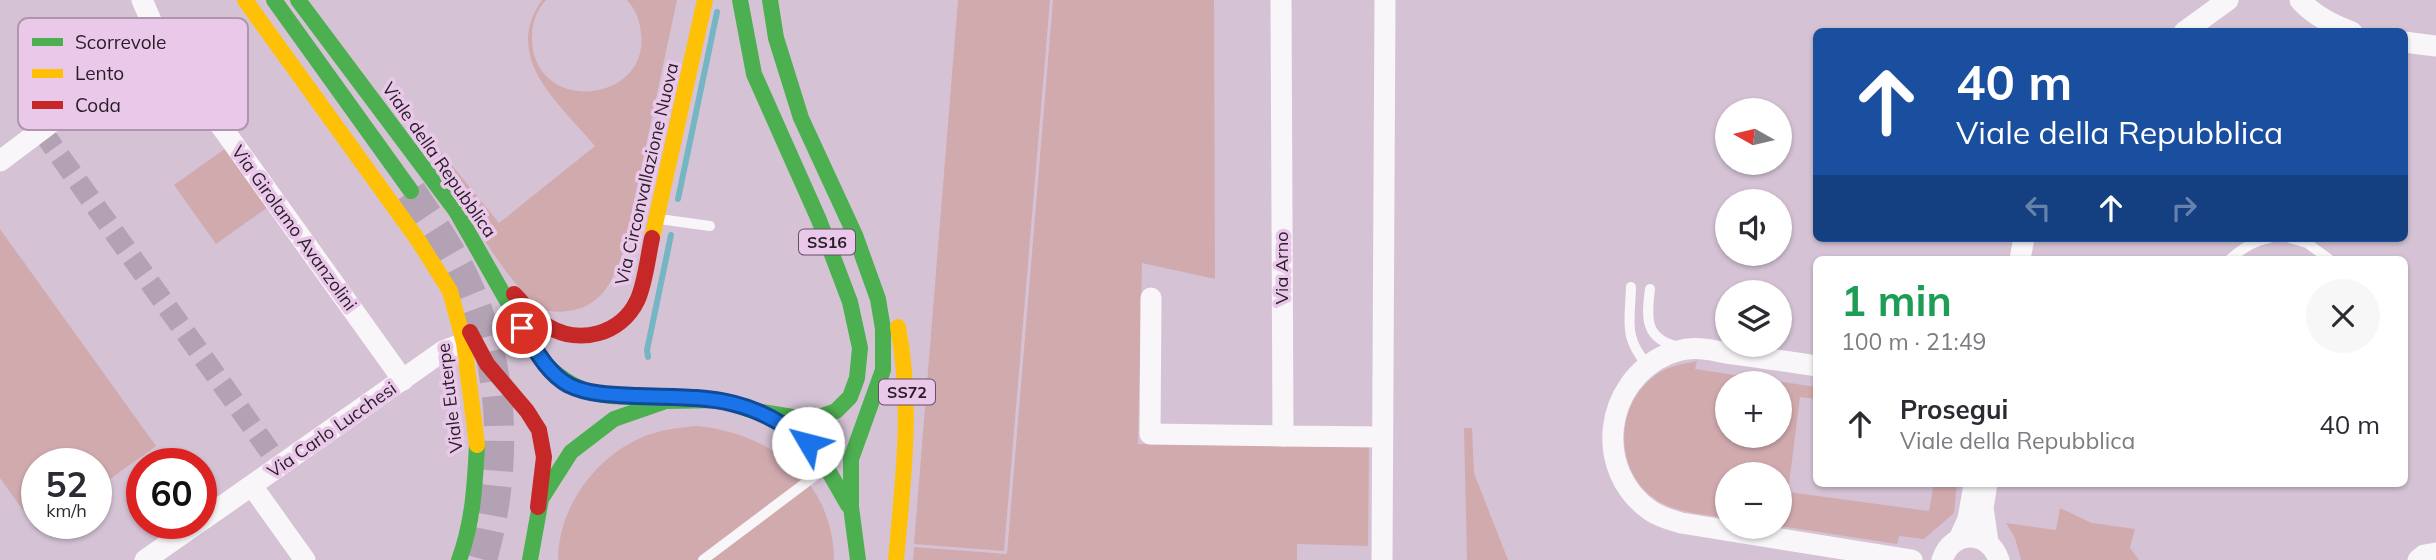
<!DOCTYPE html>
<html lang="it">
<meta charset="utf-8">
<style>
:root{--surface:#fff;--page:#f7f7f7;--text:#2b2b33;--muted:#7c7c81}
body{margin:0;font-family:Mulish,sans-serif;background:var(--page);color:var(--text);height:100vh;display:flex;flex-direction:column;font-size:26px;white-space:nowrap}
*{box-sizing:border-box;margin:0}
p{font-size:23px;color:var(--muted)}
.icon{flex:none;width:38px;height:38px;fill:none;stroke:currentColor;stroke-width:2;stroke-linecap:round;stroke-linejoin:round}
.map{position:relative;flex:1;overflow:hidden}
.sheet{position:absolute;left:1813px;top:256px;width:595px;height:231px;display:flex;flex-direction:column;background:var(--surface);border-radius:10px;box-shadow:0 2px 5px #0004}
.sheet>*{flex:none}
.hud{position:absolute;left:1813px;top:28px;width:595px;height:214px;border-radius:10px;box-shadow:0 2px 5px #0004;background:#1a4fa0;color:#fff;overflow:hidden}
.needle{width:46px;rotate:278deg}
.tools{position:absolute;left:1715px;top:98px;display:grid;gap:14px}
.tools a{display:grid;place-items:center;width:77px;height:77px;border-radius:50%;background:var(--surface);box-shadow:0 2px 5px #0004;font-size:35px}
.speed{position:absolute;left:21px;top:448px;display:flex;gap:14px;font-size:35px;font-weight:700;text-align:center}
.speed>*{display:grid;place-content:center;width:91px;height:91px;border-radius:50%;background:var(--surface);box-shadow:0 2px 5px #0004;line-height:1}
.speed small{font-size:18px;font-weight:400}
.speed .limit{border:10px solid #d22;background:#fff;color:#111}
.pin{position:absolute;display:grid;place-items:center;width:60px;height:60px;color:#fff;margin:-30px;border:4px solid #fff;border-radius:50%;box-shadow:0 2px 7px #0007}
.me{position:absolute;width:77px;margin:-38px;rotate:307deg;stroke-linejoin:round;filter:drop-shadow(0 0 5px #0008)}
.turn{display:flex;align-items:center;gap:24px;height:147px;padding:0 28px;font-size:32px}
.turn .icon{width:91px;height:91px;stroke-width:2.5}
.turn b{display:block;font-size:49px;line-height:60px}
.lanes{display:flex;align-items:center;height:66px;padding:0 28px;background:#0003;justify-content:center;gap:35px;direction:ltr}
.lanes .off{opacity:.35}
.round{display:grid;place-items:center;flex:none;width:74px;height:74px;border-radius:37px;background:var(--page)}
.summary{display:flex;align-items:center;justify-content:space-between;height:119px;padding:0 28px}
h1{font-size:42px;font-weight:700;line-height:52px;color:#1e9e55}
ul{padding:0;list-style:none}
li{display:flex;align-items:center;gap:21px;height:98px;padding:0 28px}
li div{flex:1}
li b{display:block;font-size:26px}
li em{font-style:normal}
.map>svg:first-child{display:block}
.green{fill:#d1aaae;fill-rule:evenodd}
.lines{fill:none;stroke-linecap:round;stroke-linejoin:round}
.stream{stroke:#75b6c5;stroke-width:6}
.street-tunnel{stroke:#b3a2b3;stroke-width:21;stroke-dasharray:21 10;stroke-linecap:butt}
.secondary-tunnel{stroke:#b3a2b3;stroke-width:30;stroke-dasharray:30 15;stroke-linecap:butt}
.lane{stroke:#f9f6f9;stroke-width:10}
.street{stroke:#f9f6f9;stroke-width:21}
.fast{stroke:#4caf50;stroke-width:16}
.slow{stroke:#ffc107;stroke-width:16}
.jam{stroke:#c62828;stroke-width:16}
.route-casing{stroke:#114b97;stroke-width:18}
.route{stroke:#1a73e8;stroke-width:12}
.labels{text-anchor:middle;stroke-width:7;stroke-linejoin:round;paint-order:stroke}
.shield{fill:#eac8e9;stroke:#635063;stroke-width:2}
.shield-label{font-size:16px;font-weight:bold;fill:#291d29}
.street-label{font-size:18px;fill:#291d29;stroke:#eac8e9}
.key{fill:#eac8e9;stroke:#b095af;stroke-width:2}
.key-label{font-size:19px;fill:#291d29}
</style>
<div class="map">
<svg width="2436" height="560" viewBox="0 0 2436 560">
<rect width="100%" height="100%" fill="#d5c3d5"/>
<g class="green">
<path d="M542,0H546C533,14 530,32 533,50C546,115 649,99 641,34C640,21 636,10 627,0H677L622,258C610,285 600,307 568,311C561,312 553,312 546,310C522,301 485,242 472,219C458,196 440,174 437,147L499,223L595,146C560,104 501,58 542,0Z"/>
<polygon points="958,0 1050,0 1004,551 914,544"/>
<polygon points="1053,0 1214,0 1215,279 1142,263 1138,444 1369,447 1368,546 1297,544 1297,560 913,560 914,547 1007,554"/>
<polygon points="226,148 268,207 216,244 174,185"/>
<polygon points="0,229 156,446 96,489 96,464 37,464 37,523 48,523 38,531 0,478"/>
<path d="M1697,361L1695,369L1816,387V399L1800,397L1788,492L1929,511L1934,483H1957L1954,513L1924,539L1899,536L1897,544L1780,526V474H1727V518C1703,514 1675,513 1655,499C1614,471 1615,408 1652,378C1664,367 1681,364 1697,361ZM1727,383H1780V436H1727Z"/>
<path d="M697,426C771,433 833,481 834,560H558C558,504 601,449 654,433C668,429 682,427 697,426Z"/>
<polygon points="1464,428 1472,428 1474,473 1508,560 1467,560"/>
<polygon points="2060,508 2092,523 2135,529 2130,548 2139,560 2021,560 2015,538 2006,523 2056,530"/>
</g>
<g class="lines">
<g class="stream">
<polyline points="678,199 717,12"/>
<polyline points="648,357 647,350 671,235"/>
</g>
<polyline class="street-tunnel" points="42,131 281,467"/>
<path class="secondary-tunnel" d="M411,191C430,220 451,250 466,282C506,369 508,469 482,560"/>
<g class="lane">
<polyline points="659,219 710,226"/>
<polyline points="2290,238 2307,243 2329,259"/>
<path d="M2230,259C2242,249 2253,241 2269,238"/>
<path d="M1631,287C1630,322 1623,337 1648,366"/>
<path d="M1650,289C1646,319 1645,340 1680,347"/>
<polyline points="703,560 824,469"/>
</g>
<g class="street">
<polyline points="1281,0 1283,436 1382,437"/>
<path d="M2300,0C2313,15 2333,25 2352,32"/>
<polyline points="2184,32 2228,0"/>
<polyline points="160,41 403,380"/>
<polyline points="2404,42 2436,46"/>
<polyline points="0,161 160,41 142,0"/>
<polyline points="2020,259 2024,238"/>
<polyline points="1151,298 1150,434 1283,436"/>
<path d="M1816,366C1786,361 1756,357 1726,353C1715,351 1701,347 1689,349C1683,349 1674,352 1668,354C1603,382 1593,471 1651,511C1660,517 1671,520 1681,523L1912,560"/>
<polyline points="1987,483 1983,508 1988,542"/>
<polyline points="252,486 305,560"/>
<polyline points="201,521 443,351 464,343"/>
<polyline points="1959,539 1968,519 1974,485"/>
<polyline points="145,560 198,523"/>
<polyline points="1382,560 1385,0"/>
<path d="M1942,560C1952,529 1989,530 1999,560"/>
<polyline points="2418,560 2424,555 2436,553"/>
</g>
<g class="fast">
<polyline points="274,0 411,191"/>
<path d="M298,0L456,211L539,357C581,404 616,396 674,397"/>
<polyline points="740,0 754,74 819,220 850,302 860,348 857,378 850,397 836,411 811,420 762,412"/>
<polyline points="770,0 776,38 801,118 855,235 878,299 883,329 883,370 851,459 851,507 858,560"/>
<path d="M459,560C473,523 475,484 477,445"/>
<polyline points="530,560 541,499 571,452 614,419 666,401 720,400 772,417 817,451 848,505"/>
</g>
<g class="slow">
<polyline points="245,0 418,240 450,291 464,343 477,445"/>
<polyline points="652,238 705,0"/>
<path d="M896,560C903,481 913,405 898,327"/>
</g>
<g class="jam">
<path d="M514,294C525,305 535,320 549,327C580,345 621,334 637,301C645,285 648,256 652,238"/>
<polyline points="470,332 487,364 527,411 539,430 544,457 538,507"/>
</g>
</g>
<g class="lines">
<g class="route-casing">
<path id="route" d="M522,328C535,349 547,373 569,385C589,395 616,395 638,396C708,398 750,395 808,443"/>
</g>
<use href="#route" class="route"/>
</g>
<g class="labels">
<g class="shield">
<rect x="799" y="229.5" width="56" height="25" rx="5"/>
<rect x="879" y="379.5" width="56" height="25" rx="5"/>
</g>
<g class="shield-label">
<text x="827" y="248">SS16</text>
<text x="907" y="398">SS72</text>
</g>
<g class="street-label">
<text transform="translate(439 160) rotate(55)" y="6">Viale della Repubblica</text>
<text transform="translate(647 174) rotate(-77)" y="6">Via Circonvallazione Nuova</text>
<text transform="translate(294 228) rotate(54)" y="6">Via Girolamo Avanzolini</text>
<text transform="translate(1282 268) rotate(-90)" y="6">Via Arno</text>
<text transform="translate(450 398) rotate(-97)" y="6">Viale Euterpe</text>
<text transform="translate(332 430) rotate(-35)" y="6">Via Carlo Lucchesi</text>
</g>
</g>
<rect x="18" y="18" width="230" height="112" rx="10" class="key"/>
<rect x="32" y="38" width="31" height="8" fill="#4caf50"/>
<rect x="32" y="69" width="31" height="9" fill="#ffc107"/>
<rect x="32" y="101" width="31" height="8" fill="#c62828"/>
<g class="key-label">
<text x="75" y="49">Scorrevole</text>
<text x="75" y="80">Lento</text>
<text x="75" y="112">Coda</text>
</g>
</svg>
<div class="tools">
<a><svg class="needle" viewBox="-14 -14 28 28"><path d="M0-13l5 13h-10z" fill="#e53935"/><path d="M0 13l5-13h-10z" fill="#7c7c81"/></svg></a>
<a><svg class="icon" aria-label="sound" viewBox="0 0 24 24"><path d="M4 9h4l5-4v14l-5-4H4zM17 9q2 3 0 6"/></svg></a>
<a><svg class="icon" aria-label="layers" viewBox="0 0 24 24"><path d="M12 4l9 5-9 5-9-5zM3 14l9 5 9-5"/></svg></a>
<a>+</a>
<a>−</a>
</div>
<div class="speed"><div>52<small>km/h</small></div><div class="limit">60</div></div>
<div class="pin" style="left:522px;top:328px;background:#d93025"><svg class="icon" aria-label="arrive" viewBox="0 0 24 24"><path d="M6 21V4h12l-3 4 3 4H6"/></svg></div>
<svg class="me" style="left:808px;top:443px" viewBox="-20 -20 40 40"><circle r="19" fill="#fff"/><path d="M0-13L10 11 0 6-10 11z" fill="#1a73e8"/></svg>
<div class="hud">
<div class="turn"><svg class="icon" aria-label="ahead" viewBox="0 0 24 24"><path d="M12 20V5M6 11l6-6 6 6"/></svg><div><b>40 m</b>Viale della Repubblica</div></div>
<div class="lanes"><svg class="icon off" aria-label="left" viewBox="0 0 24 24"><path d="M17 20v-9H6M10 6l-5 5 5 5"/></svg><svg class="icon" aria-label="ahead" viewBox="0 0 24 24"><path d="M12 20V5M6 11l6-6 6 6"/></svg><svg class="icon off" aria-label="right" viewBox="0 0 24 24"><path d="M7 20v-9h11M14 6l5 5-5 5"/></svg></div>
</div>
<section class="sheet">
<div class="summary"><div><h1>1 min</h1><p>100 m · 21:49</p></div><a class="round"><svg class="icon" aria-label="close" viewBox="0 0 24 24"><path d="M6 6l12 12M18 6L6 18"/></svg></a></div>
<ul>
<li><svg class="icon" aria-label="ahead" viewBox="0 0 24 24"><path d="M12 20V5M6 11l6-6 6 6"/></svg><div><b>Prosegui</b><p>Viale della Repubblica</p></div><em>40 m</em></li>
</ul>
</section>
</div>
